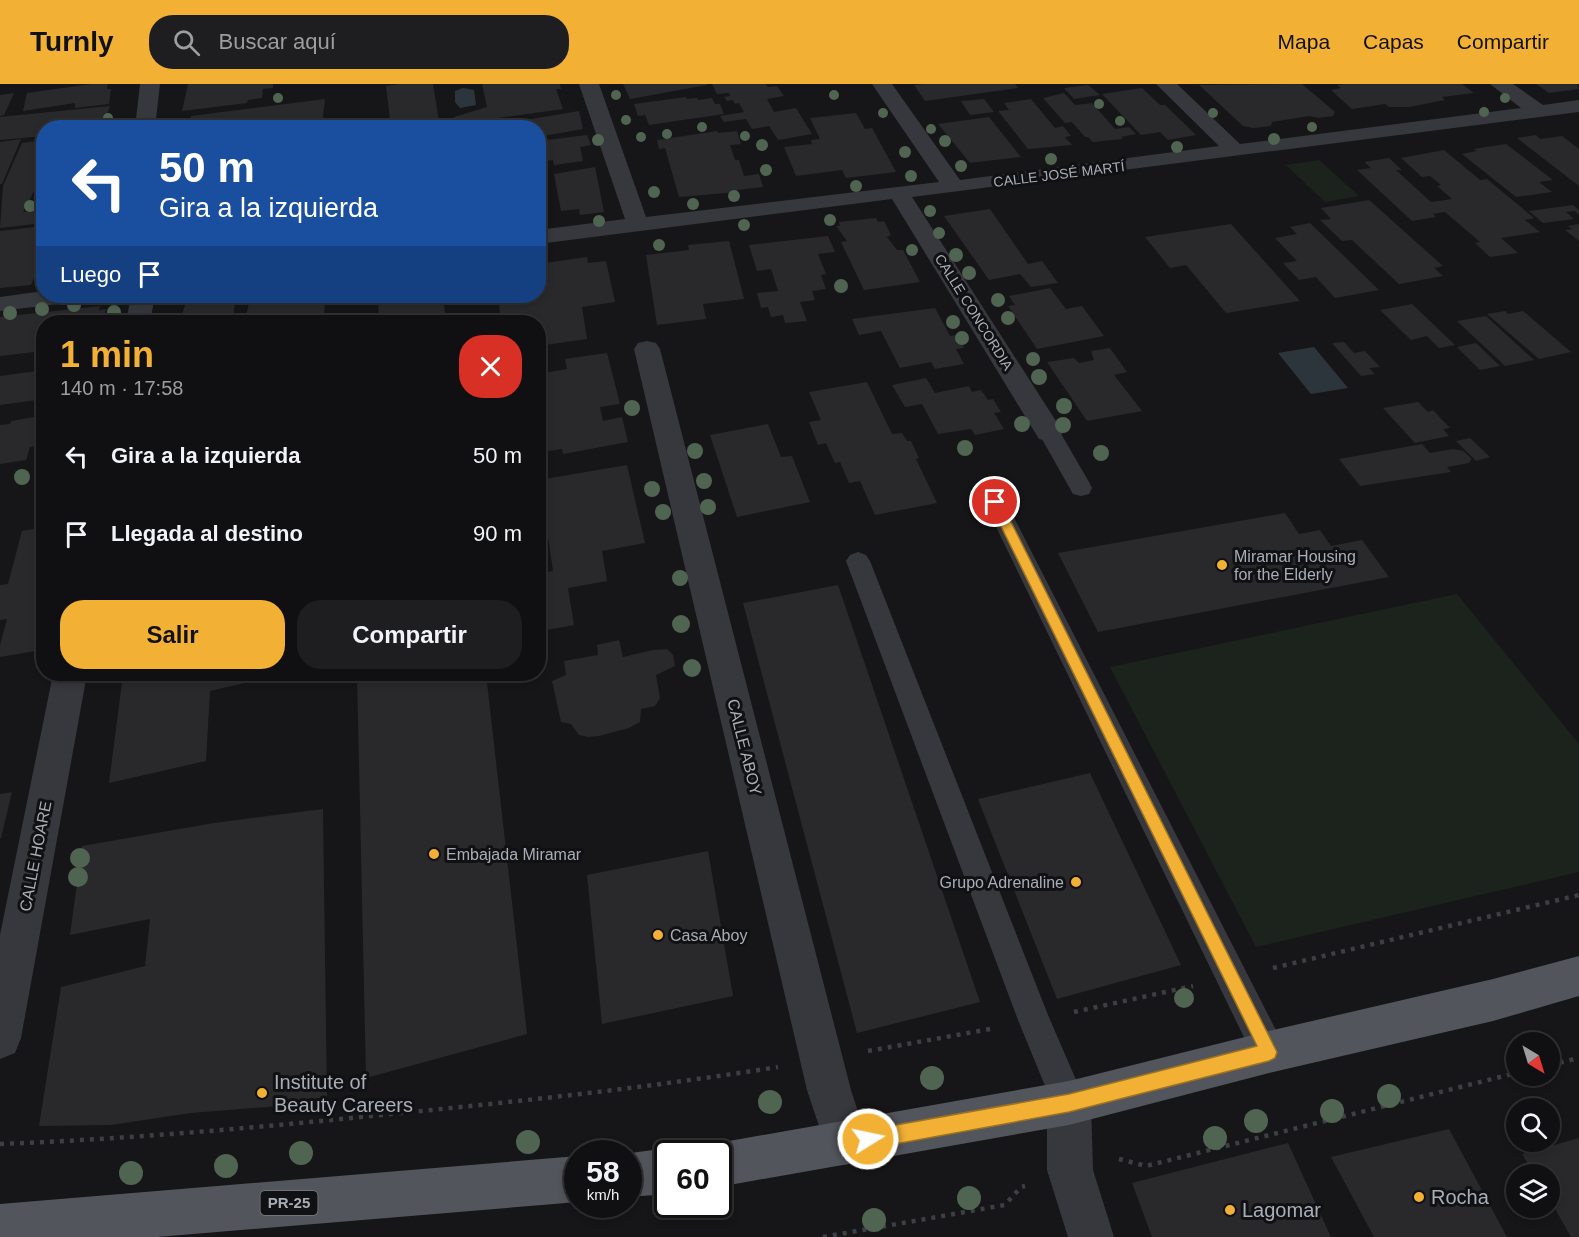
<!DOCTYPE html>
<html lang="es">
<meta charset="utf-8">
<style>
:root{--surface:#101012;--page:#1e1e20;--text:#f1f3f6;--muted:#9c9d9f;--line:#303032;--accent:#f2b134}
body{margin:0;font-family:Helvetica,sans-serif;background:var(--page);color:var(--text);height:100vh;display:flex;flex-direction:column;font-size:22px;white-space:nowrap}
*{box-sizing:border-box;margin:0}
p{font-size:20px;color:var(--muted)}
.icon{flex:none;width:33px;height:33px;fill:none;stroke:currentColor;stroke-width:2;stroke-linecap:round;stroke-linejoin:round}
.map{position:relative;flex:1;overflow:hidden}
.drawer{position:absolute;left:36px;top:231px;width:510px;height:366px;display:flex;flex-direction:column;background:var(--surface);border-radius:24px;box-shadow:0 3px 9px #0003,0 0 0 2px var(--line)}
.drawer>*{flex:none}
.top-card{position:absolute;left:36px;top:36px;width:510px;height:183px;border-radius:24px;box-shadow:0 3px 9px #0003,0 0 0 2px var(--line);background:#1a4fa0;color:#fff;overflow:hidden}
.needle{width:39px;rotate:142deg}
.tools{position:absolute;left:1506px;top:948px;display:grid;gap:12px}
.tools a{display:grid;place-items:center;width:54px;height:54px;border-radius:50%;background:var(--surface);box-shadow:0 3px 9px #0003,0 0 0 2px var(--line);font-size:30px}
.speed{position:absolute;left:564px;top:1056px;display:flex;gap:12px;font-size:30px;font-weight:700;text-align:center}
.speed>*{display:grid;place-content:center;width:78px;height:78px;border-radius:50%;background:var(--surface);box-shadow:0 3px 9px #0003,0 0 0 2px var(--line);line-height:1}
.speed small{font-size:15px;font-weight:400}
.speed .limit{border:3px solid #111;border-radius:9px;background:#fff;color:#111}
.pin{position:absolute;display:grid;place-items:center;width:51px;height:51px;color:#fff;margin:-26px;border:3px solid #fff;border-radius:50%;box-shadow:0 2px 6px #0007}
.me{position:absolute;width:66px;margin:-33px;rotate:80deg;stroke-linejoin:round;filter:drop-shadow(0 0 4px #0008)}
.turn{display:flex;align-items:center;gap:21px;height:126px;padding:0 24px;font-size:27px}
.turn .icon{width:78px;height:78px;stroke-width:2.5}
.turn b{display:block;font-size:42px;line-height:51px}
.then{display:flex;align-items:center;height:57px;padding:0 24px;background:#0003;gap:12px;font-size:22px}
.round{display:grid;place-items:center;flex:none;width:63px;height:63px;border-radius:24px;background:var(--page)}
.overview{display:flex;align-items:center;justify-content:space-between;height:102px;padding:0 24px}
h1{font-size:36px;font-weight:600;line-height:45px;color:var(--accent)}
.cta{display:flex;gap:12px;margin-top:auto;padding:12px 24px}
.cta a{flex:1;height:69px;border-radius:24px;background:var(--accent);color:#111;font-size:24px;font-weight:600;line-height:69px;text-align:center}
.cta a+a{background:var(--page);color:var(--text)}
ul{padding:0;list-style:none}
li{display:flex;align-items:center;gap:18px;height:78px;padding:0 24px}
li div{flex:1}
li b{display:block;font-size:22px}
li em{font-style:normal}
header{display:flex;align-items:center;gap:36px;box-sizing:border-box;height:84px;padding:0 30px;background:var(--accent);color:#111}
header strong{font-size:28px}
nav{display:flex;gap:33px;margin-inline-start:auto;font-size:21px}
.search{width:420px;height:54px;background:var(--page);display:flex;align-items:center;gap:15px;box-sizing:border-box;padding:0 21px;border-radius:24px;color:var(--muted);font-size:22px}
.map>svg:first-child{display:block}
.green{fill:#1c231d}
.water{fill:#2c353c}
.building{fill:#29292c}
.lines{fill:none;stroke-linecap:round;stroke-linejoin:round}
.path{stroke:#3d3f44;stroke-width:4.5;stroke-dasharray:4 6;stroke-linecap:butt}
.lane{fill:#37383d;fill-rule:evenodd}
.street{fill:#37383d;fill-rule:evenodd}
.primary{fill:#53555c;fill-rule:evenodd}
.tree{fill:#506452}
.route{fill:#f2b134;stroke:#9d7322;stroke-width:1.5}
.poi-dot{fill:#f2b134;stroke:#111113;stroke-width:2}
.labels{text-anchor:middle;stroke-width:6;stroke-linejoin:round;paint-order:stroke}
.far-street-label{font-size:14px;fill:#a8adb8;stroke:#111113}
.shield{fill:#111113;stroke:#7b7e86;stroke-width:1.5}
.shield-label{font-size:15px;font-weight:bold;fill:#a8adb8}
.poi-label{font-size:16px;fill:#a8adb8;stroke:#111113;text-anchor:start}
.street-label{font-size:16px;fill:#a8adb8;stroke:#111113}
.near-poi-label{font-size:20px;fill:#a8adb8;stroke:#111113;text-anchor:start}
</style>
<header>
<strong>Turnly</strong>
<div class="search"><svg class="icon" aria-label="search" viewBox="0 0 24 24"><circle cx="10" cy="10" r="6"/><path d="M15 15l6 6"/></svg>Buscar aquí</div>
<nav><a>Mapa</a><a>Capas</a><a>Compartir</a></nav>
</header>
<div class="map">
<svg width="1579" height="1153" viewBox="0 0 1579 1153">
<rect width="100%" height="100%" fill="#161618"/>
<g class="green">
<polygon points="1319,76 1359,112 1325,118 1286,81"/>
<polygon points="1457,510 1579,660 1579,788 1256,863 1110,583"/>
</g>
<g class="water">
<polygon points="463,4 474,6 476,21 460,24 455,18 455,7"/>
<polygon points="1314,263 1348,304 1311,310 1278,269"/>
</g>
<g class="building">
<polygon points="91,0 108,0 107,5 111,5 109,20 75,24 75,19 23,27 27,9"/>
<polygon points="188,0 273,0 273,4 263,5 262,14 248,16 247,19 182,27"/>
<polygon points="399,0 433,0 440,44 391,44 386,2"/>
<polygon points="482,0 560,0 561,5 556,5 563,25 455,40 454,33 487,23"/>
<polygon points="623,0 707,0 707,1 630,15"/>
<polygon points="712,0 766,0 768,3 777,2 784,12 767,15 774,28 796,24 812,50 778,56 769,42 752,45 746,35 724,38 720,32 744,28 739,19 735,20 733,16 727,17 724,13 730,12 729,9 717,10"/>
<polygon points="924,0 1015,0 1018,4 925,17 914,1"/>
<polygon points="1302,0 1335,28 1333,32 1319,34 1309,32 1272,38 1271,42 1254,44 1243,42 1199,1"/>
<polygon points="1345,0 1462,0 1474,9 1442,13 1445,16 1409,23 1389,23 1385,20 1352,25 1331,6 1341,4 1337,1"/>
<polygon points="1536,0 1577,0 1579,5 1549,9"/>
<polygon points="1088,1 1100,11 1074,15 1064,4"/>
<polygon points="1142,4 1160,21 1165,21 1196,51 1168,56 1160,48 1141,51 1102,10"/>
<polygon points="14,9 4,31 0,32 0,11"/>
<polygon points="1064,9 1075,21 1092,19 1115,45 1129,43 1136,50 1121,53 1123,55 1093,58 1088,53 1085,53 1072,38 1065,39 1043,14"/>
<polygon points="686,13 687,15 697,14 698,16 712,14 715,20 720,20 724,30 649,41 645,31 638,32 634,20"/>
<polygon points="325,15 322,41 306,44 182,44 183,41 190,40 191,32"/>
<polygon points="984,15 994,28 970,31 961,17"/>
<polygon points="1031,15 1055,44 1063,42 1071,52 1065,53 1072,61 1028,65 998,27 1009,26 1004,19"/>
<polygon points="110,22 102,44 44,44 44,52 0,56 0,33"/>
<polygon points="579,27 583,45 538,53 538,44 476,44"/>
<polygon points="856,29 865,45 872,44 896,88 846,94 842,86 796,92 784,63 812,60 811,56 820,55 810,34"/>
<polygon points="989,33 1021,73 970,79 938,40"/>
<polygon points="717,47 718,49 737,47 741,60 730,61 735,76 739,76 744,92 759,90 763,103 737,106 738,108 679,113 665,64 659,65 657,56"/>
<polygon points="587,51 591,61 580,63 583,77 554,81 553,76 538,78 538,57"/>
<polygon points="1536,51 1540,55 1562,52 1579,65 1579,102 1517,54"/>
<polygon points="21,55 2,100 0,100 0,58"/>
<polygon points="44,56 44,88 23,128 44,125 44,139 0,144 3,102 22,59"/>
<polygon points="1506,60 1553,96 1539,98 1552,108 1516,113 1462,70 1477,67 1473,65"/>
<polygon points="1444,66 1480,96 1487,95 1534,134 1525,136 1540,148 1501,154 1518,169 1490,173 1475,159 1480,158 1445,128 1433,130 1436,133 1412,137 1357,86 1371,84 1364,78 1389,74 1402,86 1396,86 1431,118 1452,115 1437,102 1441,101 1430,92 1422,93 1401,74"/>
<polygon points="595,83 604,128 580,131 579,125 561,127 554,90"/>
<polygon points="1369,116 1443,182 1434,184 1443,192 1399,200 1352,156 1342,157 1320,136 1331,135 1321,124"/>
<polygon points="1573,121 1579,126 1579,131 1575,127 1566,128 1574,135 1543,139 1529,127"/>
<polygon points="990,125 1028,180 1042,177 1058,199 1031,203 1020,190 989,196 944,132"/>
<polygon points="876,134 878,138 884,137 891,151 887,153 897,166 903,166 920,198 864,206 841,158 847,157 836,142 840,142 839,138"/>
<polygon points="1310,139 1379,206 1335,214 1316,193 1299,196 1283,179 1297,177 1275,154 1297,150 1290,143"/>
<polygon points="1231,140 1300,217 1226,229 1186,181 1170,184 1145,153"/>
<polygon points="1579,140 1579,157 1565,146 1572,145 1568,142"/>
<polygon points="44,142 44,168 31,201 0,204 0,147"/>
<polygon points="828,152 835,168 818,170 826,190 821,191 826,205 812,207 815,216 800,218 807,237 785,239 783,231 771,233 768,223 761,224 757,209 778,207 771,185 757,187 749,161"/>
<polygon points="729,157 744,215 703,220 706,235 657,241 646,171 689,166 688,161"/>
<polygon points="587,173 588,179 606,177 615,218 582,223 587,255 538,262 538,238 501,238 498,212 538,212 538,180"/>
<polygon points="1050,204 1066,225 1082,222 1104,252 1037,265 1008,222 1015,221 1009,212"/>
<polygon points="270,212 326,212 323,238 245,238 250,214"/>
<polygon points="378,212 443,212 446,238 379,238"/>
<polygon points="236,214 232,238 180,238 185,221"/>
<polygon points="1412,220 1455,261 1439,264 1427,252 1411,256 1380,226"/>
<polygon points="100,222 99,226 106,225 102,238 44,238 44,267 0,272 0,233"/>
<polygon points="935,224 950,252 957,251 964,264 956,265 964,280 935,285 931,278 900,284 881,247 859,251 852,235"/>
<polygon points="1505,227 1508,230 1523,227 1571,268 1539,275 1487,230"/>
<polygon points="1486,232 1534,276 1505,282 1457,237"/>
<polygon points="1344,258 1354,269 1365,267 1380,283 1369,284 1375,290 1361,292 1332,259"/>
<polygon points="1476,259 1500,282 1480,286 1457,263"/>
<polygon points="1110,264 1127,288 1114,291 1142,327 1087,337 1047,278 1074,274 1079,279 1094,276 1091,267"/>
<polygon points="607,269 620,320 600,323 603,337 622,333 628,358 563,370 562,365 548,367 545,347 540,347 538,336 538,290 567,285 565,275"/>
<polygon points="44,286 44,315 0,321 0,292"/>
<polygon points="926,294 935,309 969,302 972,308 981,306 988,316 993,315 1001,328 994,329 1004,345 975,351 971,345 938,350 922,320 905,323 892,301"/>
<polygon points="867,298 892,350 902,349 907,357 911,357 919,374 916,375 937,419 875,431 860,397 849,399 840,378 835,379 826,359 818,361 809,338 821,336 809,308"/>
<polygon points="1418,318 1428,328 1433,326 1450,344 1443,345 1449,352 1415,359 1383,324"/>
<polygon points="40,332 36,344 44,343 44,361 30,363 26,376 0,380 0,341 10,340 11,337"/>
<polygon points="768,340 781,373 792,372 810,418 737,433 710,351"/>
<polygon points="1470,354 1490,373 1476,377 1456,357"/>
<polygon points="1422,360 1430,369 1453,365 1463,367 1471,374 1471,376 1469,379 1447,383 1451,388 1360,402 1339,375"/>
<polygon points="627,381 645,459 602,467 607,497 568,504 574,541 541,547 538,490 553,487 548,453 538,455 538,411 541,411 539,396"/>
<polygon points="1285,429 1299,450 1320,446 1331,462 1362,456 1389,493 1098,548 1058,469"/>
<polygon points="44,443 44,535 35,567 0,573 0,561 7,535 0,536 0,501 8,500 22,447"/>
<polygon points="838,501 980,918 857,949 743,519"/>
<polygon points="619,556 623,573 653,566 667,565 673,571 675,582 656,591 660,614 655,622 641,625 640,638 629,644 599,652 588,653 579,651 571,640 561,638 552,597 566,591 564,577 598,571 597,561"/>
<polygon points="160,590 249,590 249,598 210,607 206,677 109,699 122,598"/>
<polygon points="357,590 486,590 527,950 366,994"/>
<polygon points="1090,689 1181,881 1057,915 978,715"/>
<polygon points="12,708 1,754 0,754 0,710"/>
<polygon points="323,725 327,1018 191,1029 111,1041 39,1042 61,903 145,882 150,835 70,851 82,762 214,739"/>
<polygon points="708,767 733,912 602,940 587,791"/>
<polygon points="1449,1045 1507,1153 1374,1153 1331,1073"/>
<polygon points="1579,1054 1579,1153 1571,1153 1550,1116 1550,1090 1534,1090 1522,1070"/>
<polygon points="1288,1059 1331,1153 1152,1153 1132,1099"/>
</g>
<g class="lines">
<g class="path">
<polyline points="1273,884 1579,811"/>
<polyline points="1074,928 1193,902"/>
<polyline points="868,967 996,944"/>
<polyline points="1550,981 1579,974"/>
<path d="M0,1060C127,1055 254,1044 381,1031C514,1018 646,1004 778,983"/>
<polyline points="1119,1075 1146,1082 1516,989"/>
<polyline points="823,1153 1005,1121 1021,1103 1025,1102"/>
</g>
<g class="lane">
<polygon points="1049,341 1057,343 1089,398 1092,404 1089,410 1081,412 1073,410 1038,348 1041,343"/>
<polygon points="995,410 1003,412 1006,418 1281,956 1285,968 1281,980 1269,984 1257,980 984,418 987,412"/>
<polygon points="858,468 866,471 870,477 1048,931 1086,1019 1081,1031 1069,1036 1057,1031 1018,936 846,477 850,471"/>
</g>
<g class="street">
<polygon points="140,0 160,0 155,44 135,44"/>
<polygon points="579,0 599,0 646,133 939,98 872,0 892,0 960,96 1219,62 1156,0 1177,0 1240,60 1521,24 1490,0 1513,0 1543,21 1579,16 1579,28 912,113 1063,348 1059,355 1049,357 1039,355 892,115 538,160 538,146 625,135"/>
<polygon points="44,207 44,212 78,212 75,217 66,219 0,227 0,213"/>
<polygon points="131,212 155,212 150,238 126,238"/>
<polygon points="647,257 656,259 660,265 851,1006 868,1059 862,1075 846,1081 830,1075 807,1006 634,265 638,259"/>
<polygon points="53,590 87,590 21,954 15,969 0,975 0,851"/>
<polygon points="1069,997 1084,1004 1091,1019 1093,1086 1114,1153 1068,1153 1047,1086 1047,1019 1054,1004"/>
</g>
<g class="primary">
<polygon points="1579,872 1579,912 1493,937 1269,989 1069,1041 718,1103 718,1070 700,1070 702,1065 718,1059 1069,997 1269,947 1493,895"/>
<polygon points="668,1064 680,1070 668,1070 668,1110 628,1113 628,1070 623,1070"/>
<polygon points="578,1072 578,1118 157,1153 0,1153 0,1120"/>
</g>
</g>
<g class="tree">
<circle cx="616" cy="11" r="5"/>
<circle cx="834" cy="11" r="5"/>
<circle cx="278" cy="14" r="5"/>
<circle cx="1505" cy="14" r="5"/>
<circle cx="1099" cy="20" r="5"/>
<circle cx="1484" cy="28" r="5"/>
<circle cx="883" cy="29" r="5"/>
<circle cx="1213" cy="29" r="5"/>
<circle cx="108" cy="34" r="5"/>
<circle cx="626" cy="36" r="5"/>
<circle cx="1120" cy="37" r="5"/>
<circle cx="702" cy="43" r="5"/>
<circle cx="1312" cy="43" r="5"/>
<circle cx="931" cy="45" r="5"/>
<circle cx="667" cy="50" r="5"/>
<circle cx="745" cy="52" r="5"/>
<circle cx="641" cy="53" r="5"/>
<circle cx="1274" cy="55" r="6"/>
<circle cx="598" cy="56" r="6"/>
<circle cx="945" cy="57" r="6"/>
<circle cx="762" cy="61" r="6"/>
<circle cx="1177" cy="63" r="6"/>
<circle cx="905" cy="68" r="6"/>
<circle cx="1051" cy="75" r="6"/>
<circle cx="961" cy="82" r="6"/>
<circle cx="766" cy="86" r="6"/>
<circle cx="911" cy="92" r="6"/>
<circle cx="856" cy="102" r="6"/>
<circle cx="654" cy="108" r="6"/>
<circle cx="734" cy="112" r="6"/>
<circle cx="693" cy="120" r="6"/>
<circle cx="30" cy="122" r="6"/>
<circle cx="930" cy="127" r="6"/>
<circle cx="830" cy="136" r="6"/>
<circle cx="599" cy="137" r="6"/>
<circle cx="744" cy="141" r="6"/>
<circle cx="939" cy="149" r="6"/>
<circle cx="659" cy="161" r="6"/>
<circle cx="912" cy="166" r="6"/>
<circle cx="956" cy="171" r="7"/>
<circle cx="969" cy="189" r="7"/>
<circle cx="841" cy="202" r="7"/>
<circle cx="998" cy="216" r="7"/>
<circle cx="74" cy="221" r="7"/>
<circle cx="42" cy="225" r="7"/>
<circle cx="114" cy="228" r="7"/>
<circle cx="10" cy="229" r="7"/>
<circle cx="1008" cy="234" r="7"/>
<circle cx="953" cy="238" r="7"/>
<circle cx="962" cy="254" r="7"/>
<circle cx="1033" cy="275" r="7"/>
<circle cx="1039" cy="293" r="8"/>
<circle cx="1064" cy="322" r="8"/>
<circle cx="632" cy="324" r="8"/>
<circle cx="1022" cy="340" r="8"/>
<circle cx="1063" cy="341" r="8"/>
<circle cx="965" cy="364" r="8"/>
<circle cx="695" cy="367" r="8"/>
<circle cx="1101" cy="369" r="8"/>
<circle cx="22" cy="393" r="8"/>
<circle cx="704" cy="397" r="8"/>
<circle cx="652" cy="405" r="8"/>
<circle cx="708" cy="423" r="8"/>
<circle cx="663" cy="428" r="8"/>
<circle cx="680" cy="494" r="8"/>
<circle cx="681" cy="540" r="9"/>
<circle cx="692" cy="584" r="9"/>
<circle cx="80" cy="774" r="10"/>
<circle cx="78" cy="793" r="10"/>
<circle cx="1184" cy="914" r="10"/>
<circle cx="932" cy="994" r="12"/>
<circle cx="1389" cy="1012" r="12"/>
<circle cx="770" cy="1018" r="12"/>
<circle cx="1332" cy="1027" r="12"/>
<circle cx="1256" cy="1037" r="12"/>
<circle cx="1215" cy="1054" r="12"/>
<circle cx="528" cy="1058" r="12"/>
<circle cx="301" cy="1069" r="12"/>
<circle cx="226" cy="1082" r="12"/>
<circle cx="131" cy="1089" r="12"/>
<circle cx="969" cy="1114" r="12"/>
<circle cx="874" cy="1136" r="12"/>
</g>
<polygon class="route" points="995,414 1001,418 1277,968 1275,974 1269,977 1069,1028 868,1065 861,1062 859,1055 861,1049 868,1046 1069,1010 1257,962 989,418"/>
<g class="poi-dot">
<circle cx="1222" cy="481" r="6"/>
<circle cx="434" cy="770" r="6"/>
<circle cx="1076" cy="798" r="6"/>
<circle cx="658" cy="851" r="6"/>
<circle cx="262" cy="1009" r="6"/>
<circle cx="1419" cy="1113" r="6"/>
<circle cx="1230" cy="1126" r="6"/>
</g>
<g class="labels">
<g class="far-street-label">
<text transform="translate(1059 90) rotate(-7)" y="5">CALLE JOSÉ MARTÍ</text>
<text transform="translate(974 228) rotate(58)" y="5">CALLE CONCORDIA</text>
</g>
<rect class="shield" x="260.5" y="1107" width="57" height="24" rx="4.5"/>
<g class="shield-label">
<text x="289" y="1124">PR-25</text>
</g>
<g class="poi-label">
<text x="1234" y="478">Miramar Housing<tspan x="1234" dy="18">for the Elderly</tspan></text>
<text x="446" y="776">Embajada Miramar</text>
<text x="1064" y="804" text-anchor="end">Grupo Adrenaline</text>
<text x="670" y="857">Casa Aboy</text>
</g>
<g class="street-label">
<text transform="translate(745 663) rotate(76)" y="6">CALLE ABOY</text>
<text transform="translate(35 772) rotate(-79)" y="6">CALLE HOARE</text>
</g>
<g class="near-poi-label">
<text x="274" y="1005">Institute of<tspan x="274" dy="23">Beauty Careers</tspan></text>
<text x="1431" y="1120">Rocha</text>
<text x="1242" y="1133">Lagomar</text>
</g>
</g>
</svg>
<div class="tools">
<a><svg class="needle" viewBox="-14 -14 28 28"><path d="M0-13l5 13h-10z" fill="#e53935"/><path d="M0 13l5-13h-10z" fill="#9c9d9f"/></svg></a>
<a><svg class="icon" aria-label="search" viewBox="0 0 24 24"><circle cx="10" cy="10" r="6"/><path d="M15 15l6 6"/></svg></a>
<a><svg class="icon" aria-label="layers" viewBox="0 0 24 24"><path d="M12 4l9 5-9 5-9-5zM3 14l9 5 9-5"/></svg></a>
</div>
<div class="speed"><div>58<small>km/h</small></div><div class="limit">60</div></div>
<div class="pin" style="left:995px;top:418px;background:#d93025"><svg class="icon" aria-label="arrive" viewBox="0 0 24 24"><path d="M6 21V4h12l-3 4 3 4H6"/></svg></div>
<svg class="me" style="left:868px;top:1055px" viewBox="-20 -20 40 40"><circle r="17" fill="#f2b134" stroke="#fff" stroke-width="3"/><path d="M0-11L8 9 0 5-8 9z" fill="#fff"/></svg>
<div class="top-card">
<div class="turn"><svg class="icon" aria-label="left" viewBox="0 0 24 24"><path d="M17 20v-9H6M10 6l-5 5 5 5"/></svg><div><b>50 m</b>Gira a la izquierda</div></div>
<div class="then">Luego<svg class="icon" aria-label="arrive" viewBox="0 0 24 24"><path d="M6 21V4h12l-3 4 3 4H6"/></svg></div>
</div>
<section class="drawer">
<div class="overview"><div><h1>1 min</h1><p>140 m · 17:58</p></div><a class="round" style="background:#d93025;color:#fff"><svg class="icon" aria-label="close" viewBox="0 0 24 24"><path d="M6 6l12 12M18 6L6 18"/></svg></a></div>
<ul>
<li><svg class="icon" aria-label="left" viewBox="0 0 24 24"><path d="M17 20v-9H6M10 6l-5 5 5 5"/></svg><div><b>Gira a la izquierda</b></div><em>50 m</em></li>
<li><svg class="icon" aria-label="arrive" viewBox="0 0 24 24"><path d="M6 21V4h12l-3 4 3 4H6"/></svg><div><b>Llegada al destino</b></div><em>90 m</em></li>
</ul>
<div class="cta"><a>Salir</a><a>Compartir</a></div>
</section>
</div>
